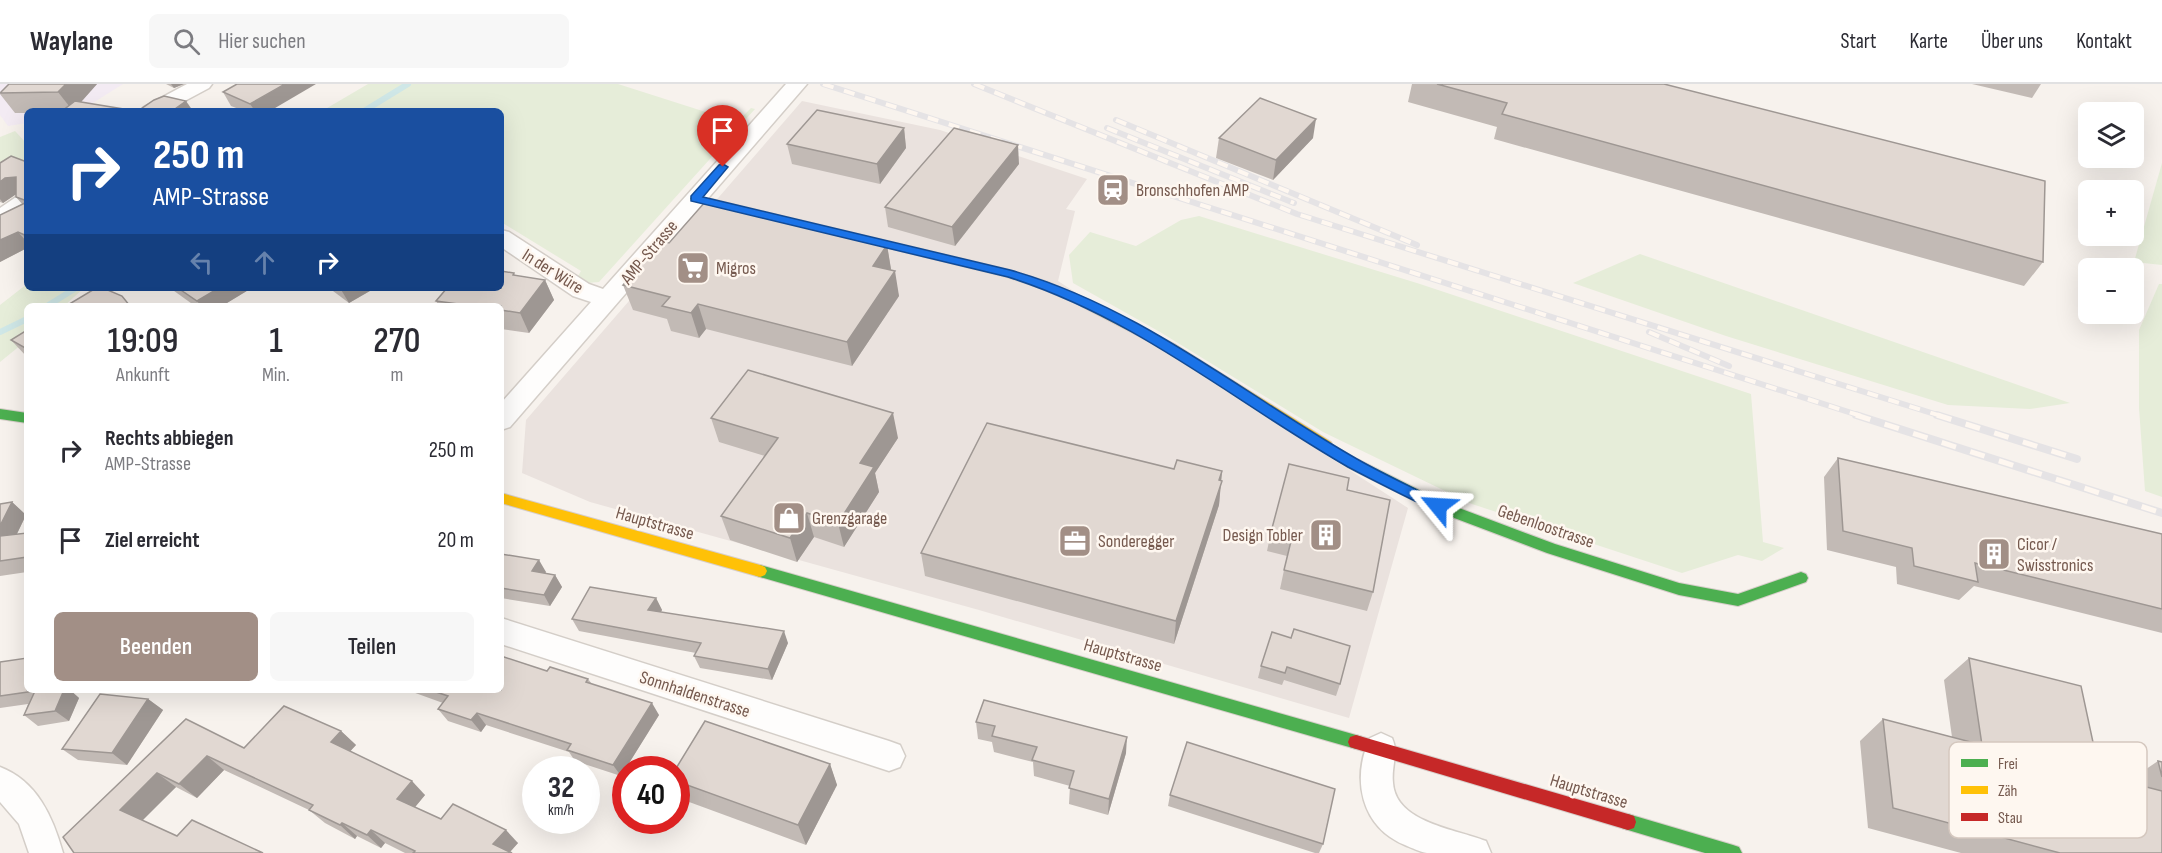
<!DOCTYPE html>
<html lang="de">
<meta charset="utf-8">
<style>
:root{--surface:#fff;--page:#f7f7f7;--text:#2b2b33;--muted:#7c7c81;--line:#e1e1e2;--accent:#a28f86}
body{margin:0;font-family:"Sofia Sans Condensed",sans-serif;background:var(--page);color:var(--text);height:100vh;display:flex;flex-direction:column;font-size:22px;white-space:nowrap}
*{box-sizing:border-box;margin:0}
p{font-size:20px;color:var(--muted)}
.icon{flex:none;width:33px;height:33px;fill:none;stroke:currentColor;stroke-width:2;stroke-linecap:round;stroke-linejoin:round}
.map{position:relative;flex:1;overflow:hidden}
.side{position:absolute;left:24px;top:219px;width:480px;height:390px;display:flex;flex-direction:column;background:var(--surface);border-radius:9px;box-shadow:0 6px 24px #0002}
.side>*{flex:none}
.guide{position:absolute;left:24px;top:24px;width:480px;height:183px;border-radius:9px;box-shadow:0 6px 24px #0002;background:#1a4fa0;color:#fff;overflow:hidden}
.buttons{position:absolute;left:2078px;top:18px;display:grid;gap:12px}
.buttons a{display:grid;place-items:center;width:66px;height:66px;border-radius:9px;background:var(--surface);box-shadow:0 6px 24px #0002;font-size:30px}
.speed{position:absolute;left:522px;top:672px;display:flex;gap:12px;font-size:30px;font-weight:700;text-align:center}
.speed>*{display:grid;place-content:center;width:78px;height:78px;border-radius:50%;background:var(--surface);box-shadow:0 6px 24px #0002;line-height:1}
.speed small{font-size:15px;font-weight:400}
.speed .limit{border:9px solid #d22;background:#fff;color:#111}
.pin{position:absolute;display:grid;place-items:center;width:51px;height:51px;color:#fff;margin:-62px -26px;border-radius:50% 50% 50% 0;rotate:-45deg;box-shadow:0 0 6px #0007}
.pin .icon{rotate:45deg}
.me{position:absolute;width:66px;margin:-33px;rotate:297deg;stroke-linejoin:round;filter:drop-shadow(0 0 4px #0008)}
.turn{display:flex;align-items:center;gap:21px;height:126px;padding:0 30px;font-size:27px}
.turn .icon{width:78px;height:78px;stroke-width:2.5}
.turn b{display:block;font-size:42px;line-height:51px}
.lanes{display:flex;align-items:center;height:57px;padding:0 30px;background:#0003;justify-content:center;gap:30px;direction:ltr}
.lanes .off{opacity:.35}
.eta{display:flex;justify-content:space-evenly;align-items:center;height:102px;text-align:center}
.eta b{font-size:36px;font-weight:600;line-height:42px}
.action{display:flex;gap:12px;margin-top:auto;padding:12px 30px}
.action a{flex:1;height:69px;border-radius:9px;background:var(--accent);color:#fff;font-size:24px;font-weight:600;line-height:69px;text-align:center}
.action a+a{background:var(--page);color:var(--text)}
ul{padding:0;list-style:none}
li{display:flex;align-items:center;gap:18px;height:90px;padding:0 30px}
li div{flex:1}
li b{display:block;font-size:22px}
li em{font-style:normal}
header{display:flex;align-items:center;gap:36px;box-sizing:border-box;height:84px;padding:0 30px;background:var(--surface);border-bottom:2px solid var(--line)}
header strong{font-size:28px}
nav{display:flex;gap:33px;margin-inline-start:auto;font-size:21px}
.search{width:420px;height:54px;background:var(--page);display:flex;align-items:center;gap:15px;box-sizing:border-box;padding:0 21px;border-radius:9px;color:var(--muted);font-size:22px}
.map>svg:first-child{display:block}
.industrial{fill:#eae2de}
.education{fill:#f3ebf3}
.green{fill:#e6edd9}
.lines{fill:none;stroke-linecap:round;stroke-linejoin:round}
.stream{stroke:#cfe7e7;stroke-width:6}
.street-casing{stroke:#d4cec8;stroke-width:3}
.fast-casing{stroke:#d7ceca;stroke-width:2}
.slow-casing{stroke:#d7ceca;stroke-width:2}
.jam-casing{stroke:#d7ceca;stroke-width:2}
.street{fill:#fefdfc;fill-rule:evenodd}
.fast{fill:#4caf50;fill-rule:evenodd}
.slow{fill:#ffc107;fill-rule:evenodd}
.jam{fill:#c62828;fill-rule:evenodd}
.rail-far1-casing{stroke:#e5e3e5;stroke-width:6}
.rail-casing{stroke:#e5e3e5;stroke-width:8}
.rail-far1{stroke:#fef7f0;stroke-width:4;stroke-dasharray:11;stroke-linecap:butt}
.rail{stroke:#fef7f0;stroke-width:5;stroke-dasharray:15;stroke-linecap:butt}
.wall{fill:#c2bab5}
.shaded-wall{fill:#9e9793}
.building{fill:#e1d8d2;stroke:#9e9793;stroke-width:1.5}
.route{fill:#1a73e8;stroke:#114b97;stroke-width:1.5}
.labels{text-anchor:middle;stroke-width:5;stroke-linejoin:round;paint-order:stroke}
.poi-label{font-size:18px;fill:#75594e;stroke:#fef7f0;text-anchor:start}
.street-label{font-size:18px;fill:#75594e;stroke:#fef7f0}
.key{fill:#fef7f0;stroke:#d5c8bf;stroke-width:1.5}
.key-label{font-size:16px;fill:#75594e}
</style>
<header>
<strong>Waylane</strong>
<div class="search"><svg class="icon" aria-label="search" viewBox="0 0 24 24"><circle cx="10" cy="10" r="6"/><path d="M15 15l6 6"/></svg>Hier suchen</div>
<nav><a>Start</a><a>Karte</a><a>Über uns</a><a>Kontakt</a></nav>
</header>
<div class="map">
<svg width="2162" height="769" viewBox="0 0 2162 769">
<rect width="100%" height="100%" fill="#f7f2ed"/>
<polygon class="industrial" points="802,17 940,46 1087,95 1066,125 1075,127 1058,197 1408,424 1349,634 979,526 590,418 522,389 526,336"/>
<polygon class="education" points="0,0 123,0 80,27 27,27 27,39 8,42 0,31"/>
<g class="green">
<polygon points="368,0 618,0 737,38 751,24 755,25 599,198 587,199 577,194 581,187 501,138 501,27 322,27"/>
<polygon points="15,47 27,60 27,81 0,92 0,53"/>
<polygon points="2162,79 2162,181 2134,178"/>
<polygon points="1199,132 1420,200 1751,310 1763,458 1784,464 1762,477 1738,471 1682,489 1472,420 1323,348 1160,248 1073,199 1069,171 1090,148 1136,162 1181,136"/>
<polygon points="1640,170 2070,319 2030,325 1948,321 1726,252 1573,199"/>
<polygon points="27,200 27,204 84,204 64,222 27,222 27,256 0,278 0,221"/>
<polygon points="2159,200 2162,200 2162,413 2145,407 2139,324 2139,246"/>
</g>
<g class="lines">
<g class="stream">
<polyline points="364,27 408,0"/>
<polyline points="47,222 76,204"/>
<polyline points="0,248 27,235"/>
</g>
<g class="street-casing">
<g id="street">
<polygon points="187,0 212,0 209,4 166,27 141,27 144,23"/>
<polygon points="786,0 807,0 510,343 501,346 501,319 591,218 573,212 501,163 501,146 509,148 589,200 603,205"/>
<polygon points="27,109 27,126 8,139 0,141 0,124 19,111"/>
<polygon points="501,534 889,657 900,661 905,672 900,683 889,687 501,560"/>
<path d="M1381,649L1392,654C1399,669 1391,682 1393,699C1396,739 1456,745 1486,757L1491,769C1470,769 1447,769 1427,769C1420,768 1412,764 1405,761C1361,743 1351,695 1370,654Z"/>
<path d="M0,683C37,697 53,733 63,769H29L19,740L0,718Z"/>
</g>
</g>
<g class="fast-casing">
<g id="fast">
<polygon points="695,111 1010,186 1048,198 1089,216 1091,219 1085,223 1040,204 1007,193 691,116 690,114"/>
<polygon points="0,325 27,329 27,339 0,335"/>
<polygon points="1326,357 1357,375 1443,418 1555,460 1679,499 1738,510 1801,488 1806,490 1808,494 1806,498 1738,522 1679,511 1547,469 1433,426 1347,383 1321,366 1319,362 1321,358"/>
<polygon points="760,481 1356,651 1362,653 1364,658 1362,663 1356,665 760,493 755,491 753,487 755,483"/>
<polygon points="1628,730 1733,761 1739,763 1742,769 1705,769 1628,746 1622,744 1620,738 1622,732"/>
</g>
</g>
<g class="slow-casing">
<g id="slow">
<polygon points="1085,215 1176,261 1331,358 1333,362 1331,366 1321,366 1168,267 1081,222 1079,219"/>
<polygon points="501,409 760,481 765,483 767,487 765,491 760,493 501,419"/>
</g>
</g>
<g class="jam-casing">
<polygon id="jam" points="1356,651 1628,730 1634,732 1636,738 1634,744 1628,746 1356,665 1350,663 1348,658 1350,653"/>
</g>
<use href="#street" class="street"/>
<use href="#fast" class="fast"/>
<use href="#slow" class="slow"/>
<use href="#jam" class="jam"/>
<g class="rail-far1-casing">
<g id="rail-far1">
<polyline points="823,0 1861,332"/>
<polyline points="974,0 1297,130 1941,332"/>
<polyline points="1116,36 1417,161"/>
<polyline points="1107,44 1294,119"/>
<polyline points="1649,248 1729,282"/>
</g>
</g>
<g class="rail-casing">
<g id="rail">
<polyline points="1856,331 2162,429"/>
<polyline points="1937,331 2077,375"/>
</g>
</g>
<use href="#rail-far1" class="rail-far1"/>
<use href="#rail" class="rail"/>
</g>
<g class="wall">
<polygon points="9,0 97,0 81,18 136,27 27,27 27,29 15,29 0,10"/>
<polygon points="166,0 184,0 174,4"/>
<polygon points="1412,0 1515,0 2043,178 2024,202 1494,55 1497,43 1408,18"/>
<polygon points="1972,0 2041,0 2032,14"/>
<polygon points="223,8 270,27 244,27 231,22"/>
<polygon points="904,44 906,64 880,100 792,80 787,60"/>
<polygon points="1219,54 1313,54 1273,96 1216,74"/>
<polygon points="27,78 27,164 0,178 0,131 22,120 16,113 16,110 3,119 0,118 0,79"/>
<polygon points="1019,80 955,162 888,143 885,123"/>
<polygon points="669,159 887,161 891,186 899,212 852,282 706,245 699,254 671,247 667,235 633,226 623,201"/>
<polygon points="514,189 515,192 545,196 554,216 529,249 501,245 501,222 439,222 436,217"/>
<polygon points="170,204 249,204 250,205 222,222 195,222"/>
<polygon points="329,204 375,204 349,219"/>
<polygon points="27,246 27,273 11,256"/>
<polygon points="711,334 898,354 875,389 879,408 844,463 814,453 797,478 730,456 721,432 765,372 719,358"/>
<polygon points="1838,374 2162,450 2162,549 1974,502 1959,516 1897,500 1896,483 1827,466 1824,393"/>
<polygon points="1174,385 1222,387 1219,421 1174,560 925,492 921,469"/>
<polygon points="1347,406 1373,508 1367,527 1280,505 1287,472 1267,467 1271,448"/>
<polygon points="12,418 26,431 17,450 27,449 27,488 0,492 0,420"/>
<polygon points="501,470 546,488 545,489 555,491 562,503 550,522 501,514"/>
<polygon points="656,514 662,526 661,528 788,559 772,596 700,584 694,572 696,569 579,547 572,535"/>
<polygon points="1272,548 1340,600 1336,612 1284,596 1282,601 1258,594 1261,582"/>
<polygon points="1969,574 2100,691 2127,698 2158,677 2162,678 2162,769 1961,769 1868,744 1860,657 1883,635 1952,653 1944,596"/>
<polygon points="0,578 70,606 79,614 69,637 38,642 24,631 28,620 0,624"/>
<polygon points="547,587 588,595 592,600 659,631 621,692 575,677 569,668 486,641 481,648 448,637 438,625 443,619 407,606 501,606"/>
<polygon points="148,615 163,626 127,681 78,676 62,665"/>
<polygon points="186,635 244,664 341,647 356,661 350,667 425,711 415,723 441,735 518,759 510,768 512,769 405,769 385,759 381,764 357,752 355,755 325,739 309,726 224,686 197,714 176,703 142,736 177,752 263,769 74,769"/>
<polygon points="976,638 1126,669 1108,731 1069,720 1070,702 1034,692 1033,678 994,668 992,658 978,655"/>
<polygon points="830,680 837,701 806,761 681,715 676,707 676,686"/>
<polygon points="1170,711 1323,760 1319,769 1315,769 1168,722"/>
</g>
<g class="shaded-wall">
<polygon points="66,0 97,0 73,27 58,8"/>
<polygon points="171,0 184,0 174,4"/>
<polygon points="285,0 316,0 270,27 255,27 250,20"/>
<polygon points="186,17 193,27 172,27"/>
<polygon points="1316,35 1313,54 1273,96 1276,76"/>
<polygon points="904,44 906,64 880,100 877,80"/>
<polygon points="1018,61 1019,80 955,162 952,143"/>
<polygon points="16,93 18,109 3,119 0,115 0,98 5,94"/>
<polygon points="18,148 27,158 27,164 0,178 0,156"/>
<polygon points="887,161 891,185 877,207 873,182"/>
<polygon points="895,187 899,212 852,282 847,258"/>
<polygon points="545,196 554,216 529,249 520,229"/>
<polygon points="219,204 249,204 250,205 222,222 201,222 197,217"/>
<polygon points="340,204 375,204 349,219"/>
<polygon points="698,220 706,245 699,254 691,229"/>
<polygon points="893,329 898,354 875,389 879,408 844,463 838,439 860,379"/>
<polygon points="1222,387 1219,421 1174,560 1176,537"/>
<polygon points="12,418 26,431 9,466 0,458 0,442"/>
<polygon points="807,429 814,453 797,478 790,454"/>
<polygon points="539,476 546,488 539,499 532,487"/>
<polygon points="555,491 562,503 550,522 544,511"/>
<polygon points="656,514 662,526 654,538 648,526"/>
<polygon points="784,547 788,559 772,596 768,585"/>
<polygon points="54,606 70,606 79,614 69,637 55,627"/>
<polygon points="148,615 163,626 127,681 112,669"/>
<polygon points="652,619 659,631 621,692 613,681"/>
<polygon points="477,629 486,641 481,648 471,636"/>
<polygon points="341,647 356,661 345,673 331,658"/>
<polygon points="1127,653 1126,669 1108,731 1109,715"/>
<polygon points="207,672 224,686 197,714 179,700"/>
<polygon points="830,680 837,701 806,761 798,741"/>
<polygon points="157,689 176,703 139,740 120,726"/>
<polygon points="412,697 425,711 411,728 397,715"/>
<polygon points="342,739 357,752 355,755 340,741"/>
<polygon points="371,746 385,759 381,764 367,751"/>
<polygon points="506,746 518,759 509,769 493,760"/>
</g>
<g class="building">
<polygon points="9,0 66,0 58,8 0,9"/>
<polygon points="237,0 285,0 250,20 223,8"/>
<polygon points="1437,0 1664,0 2045,97 2043,178 1502,30 1507,19"/>
<polygon points="164,12 186,17 172,27 138,27 154,16"/>
<polygon points="1260,14 1316,35 1276,76 1219,54"/>
<polygon points="75,17 136,27 62,27"/>
<polygon points="817,26 904,44 877,80 787,60"/>
<polygon points="954,44 1018,61 952,143 885,123"/>
<polygon points="11,72 27,78 27,117 16,113 16,93 5,94 0,98 0,79"/>
<polygon points="27,118 27,152 18,148 0,156 0,131"/>
<polygon points="705,118 887,161 873,182 895,187 847,258 698,220 691,229 662,222 670,213 623,201 663,157 669,159"/>
<polygon points="501,187 514,189 513,191 545,196 520,229 501,226 501,222 473,222 436,217 447,204 501,204"/>
<polygon points="96,204 103,204 122,212 130,222 66,222"/>
<polygon points="178,204 219,204 197,217"/>
<polygon points="27,246 27,265 11,256"/>
<polygon points="748,286 893,329 860,379 874,383 838,439 807,429 790,454 721,432 778,354 711,334"/>
<polygon points="987,339 1174,385 1177,376 1222,387 1219,396 1222,397 1176,537 921,469"/>
<polygon points="1838,374 2162,450 2162,525 1975,479 1978,498 1914,482 1912,464 1843,447"/>
<polygon points="1289,380 1349,394 1347,406 1390,416 1373,508 1284,486 1292,453 1271,448"/>
<polygon points="12,418 0,442 0,420"/>
<polygon points="27,449 27,473 0,477 0,452"/>
<polygon points="501,470 539,476 532,487 555,491 544,511 501,504"/>
<polygon points="590,503 656,514 648,526 784,547 768,585 694,572 701,559 572,535"/>
<polygon points="1294,545 1350,562 1340,600 1287,583 1285,589 1261,582 1272,548 1291,554"/>
<polygon points="501,572 547,587 550,583 588,595 586,598 652,619 613,681 567,666 571,660 477,629 471,636 438,625 448,612 430,606 501,606"/>
<polygon points="27,574 27,606 64,606 55,627 24,631 35,607 0,612 0,578"/>
<polygon points="1969,574 2081,602 2100,691 2162,707 2162,769 2060,769 1893,724 1883,635 1982,661"/>
<polygon points="100,610 148,615 112,669 62,665"/>
<polygon points="984,616 1127,653 1109,715 1069,704 1074,687 1032,676 1037,663 992,652 995,642 976,638"/>
<polygon points="284,622 341,647 331,658 412,697 397,715 441,735 453,720 506,746 493,760 512,769 413,769 415,767 371,746 367,751 342,739 340,741 309,726 313,721 207,672 179,700 157,689 120,726 177,752 192,736 263,769 74,769 63,753 186,635 244,664"/>
<polygon points="705,637 830,680 798,741 676,697 676,686 675,686"/>
<polygon points="1187,658 1335,705 1323,760 1170,711"/>
<polygon points="2158,677 2162,678 2162,693"/>
</g>
<path class="route" d="M723,80L728,83L703,113L1010,186C1139,222 1243,310 1357,375C1385,391 1414,404 1443,419L1445,422L1438,428L1433,426C1405,412 1376,398 1348,383C1233,317 1137,234 1008,193L691,117V112L719,81Z"/>
<defs>
<g id="station-square" transform="scale(1.725)"><rect x="-9" y="-9" width="18" height="18" rx="4" fill="#a28f86" stroke="#fef7f0"/><path d="M-3-6H3Q5-6 5-4V2Q5 4 3 4L4.5 6H3L1.5 4h-3L-3 6H-4.5L-3 4Q-5 4-5 2V-4Q-5-6-3-6ZM-3.5-4v3h7v-3ZM-3.5 1v1.5H-2V1ZM2 1v1.5H3.5V1Z" fill="#fff"/></g>
<g id="supermarket-square" transform="scale(1.725)"><rect x="-9" y="-9" width="18" height="18" rx="4" fill="#a28f86" stroke="#fef7f0"/><path d="M-6-5.5h2.5l.6 2H6L4.5 2H-2.5L-4.4-4H-6ZM-1.5 3.2a1.3 1.3 0 1 0 .1 0ZM3 3.2a1.3 1.3 0 1 0 .1 0Z" fill="#fff"/></g>
<g id="shop-square" transform="scale(1.725)"><rect x="-9" y="-9" width="18" height="18" rx="4" fill="#a28f86" stroke="#fef7f0"/><path d="M-5-2.5h2.3a2.7 3.5 0 0 1 5.4 0H5L5.5 6h-11ZM-1.5-2.5h3a1.5 2.3 0 0 0-3 0Z" fill="#fff"/></g>
<g id="building-square" transform="scale(1.725)"><rect x="-9" y="-9" width="18" height="18" rx="4" fill="#a28f86" stroke="#fef7f0"/><path d="M-4-6H4V6H1V3H-1V6H-4ZM-2.5-4.3h1.7v1.8h-1.7ZM.8-4.3h1.7v1.8H.8ZM-2.5-1h1.7V.8h-1.7ZM.8-1h1.7V.8H.8Z" fill="#fff"/></g>
<g id="office-square" transform="scale(1.725)"><rect x="-9" y="-9" width="18" height="18" rx="4" fill="#a28f86" stroke="#fef7f0"/><path d="M-6-3h4V-5.5h4V-3h4V5H-6ZM-1-4.5V-3h2v-1.5ZM-6 0V1H6V0Z" fill="#fff"/></g>
</defs>
<g fill-rule="evenodd">
<use href="#station-square" x="1113" y="106"/>
<use href="#supermarket-square" x="693" y="184"/>
<use href="#shop-square" x="789" y="434"/>
<use href="#building-square" x="1326" y="451"/>
<use href="#office-square" x="1075" y="457"/>
<use href="#building-square" x="1994" y="470"/>
</g>
<g class="labels">
<g class="poi-label">
<text x="1136" y="112">Bronschhofen AMP</text>
<text x="716" y="190">Migros</text>
<text x="812" y="440">Grenzgarage</text>
<text x="1303" y="457" text-anchor="end">Design Tobler</text>
<text x="1098" y="463">Sonderegger</text>
<text x="2017" y="466">Cicor /<tspan x="2017" dy="21">Swisstronics</tspan></text>
</g>
<g class="street-label">
<text transform="translate(649 168) rotate(-50)" y="6">AMP-Strasse</text>
<text transform="translate(553 187) rotate(32)" y="6">In der Würe</text>
<text transform="translate(655 439) rotate(16)" y="6">Hauptstrasse</text>
<text transform="translate(1546 442) rotate(19)" y="6">Gebenloostrasse</text>
<text transform="translate(1123 571) rotate(16)" y="6">Hauptstrasse</text>
<text transform="translate(695 610) rotate(18)" y="6">Sonnhaldenstrasse</text>
<text transform="translate(1589 707) rotate(17)" y="6">Hauptstrasse</text>
</g>
</g>
<rect x="1949" y="658" width="198" height="96" rx="9" class="key"/>
<rect x="1961" y="675" width="27" height="8" fill="#4caf50"/>
<rect x="1961" y="702" width="27" height="8" fill="#ffc107"/>
<rect x="1961" y="729" width="27" height="8" fill="#c62828"/>
<g class="key-label">
<text x="1998" y="685">Frei</text>
<text x="1998" y="712">Zäh</text>
<text x="1998" y="739">Stau</text>
</g>
</svg>
<div class="buttons">
<a><svg class="icon" aria-label="layers" viewBox="0 0 24 24"><path d="M12 4l9 5-9 5-9-5zM3 14l9 5 9-5"/></svg></a>
<a>+</a>
<a>−</a>
</div>
<div class="speed"><div>32<small>km/h</small></div><div class="limit">40</div></div>
<div class="pin" style="left:723px;top:83px;background:#d93025"><svg class="icon" aria-label="arrive" viewBox="0 0 24 24"><path d="M6 21V4h12l-3 4 3 4H6"/></svg></div>
<svg class="me" style="left:1438px;top:422px" viewBox="-20 -20 40 40"><path d="M0-17L14 15 0 8-14 15z" fill="#1a73e8" stroke="#fff" stroke-width="4"/></svg>
<div class="guide">
<div class="turn"><svg class="icon" aria-label="right" viewBox="0 0 24 24"><path d="M7 20v-9h11M14 6l5 5-5 5"/></svg><div><b>250 m</b>AMP-Strasse</div></div>
<div class="lanes"><svg class="icon off" aria-label="left" viewBox="0 0 24 24"><path d="M17 20v-9H6M10 6l-5 5 5 5"/></svg><svg class="icon off" aria-label="ahead" viewBox="0 0 24 24"><path d="M12 20V5M6 11l6-6 6 6"/></svg><svg class="icon" aria-label="right" viewBox="0 0 24 24"><path d="M7 20v-9h11M14 6l5 5-5 5"/></svg></div>
</div>
<section class="side">
<div class="eta">
<div><b>19:09</b><p>Ankunft</p></div>
<div><b>1</b><p>Min.</p></div>
<div><b>270</b><p>m</p></div>
</div>
<ul>
<li><svg class="icon" aria-label="right" viewBox="0 0 24 24"><path d="M7 20v-9h11M14 6l5 5-5 5"/></svg><div><b>Rechts abbiegen</b><p>AMP-Strasse</p></div><em>250 m</em></li>
<li><svg class="icon" aria-label="arrive" viewBox="0 0 24 24"><path d="M6 21V4h12l-3 4 3 4H6"/></svg><div><b>Ziel erreicht</b></div><em>20 m</em></li>
</ul>
<div class="action"><a>Beenden</a><a>Teilen</a></div>
</section>
</div>
